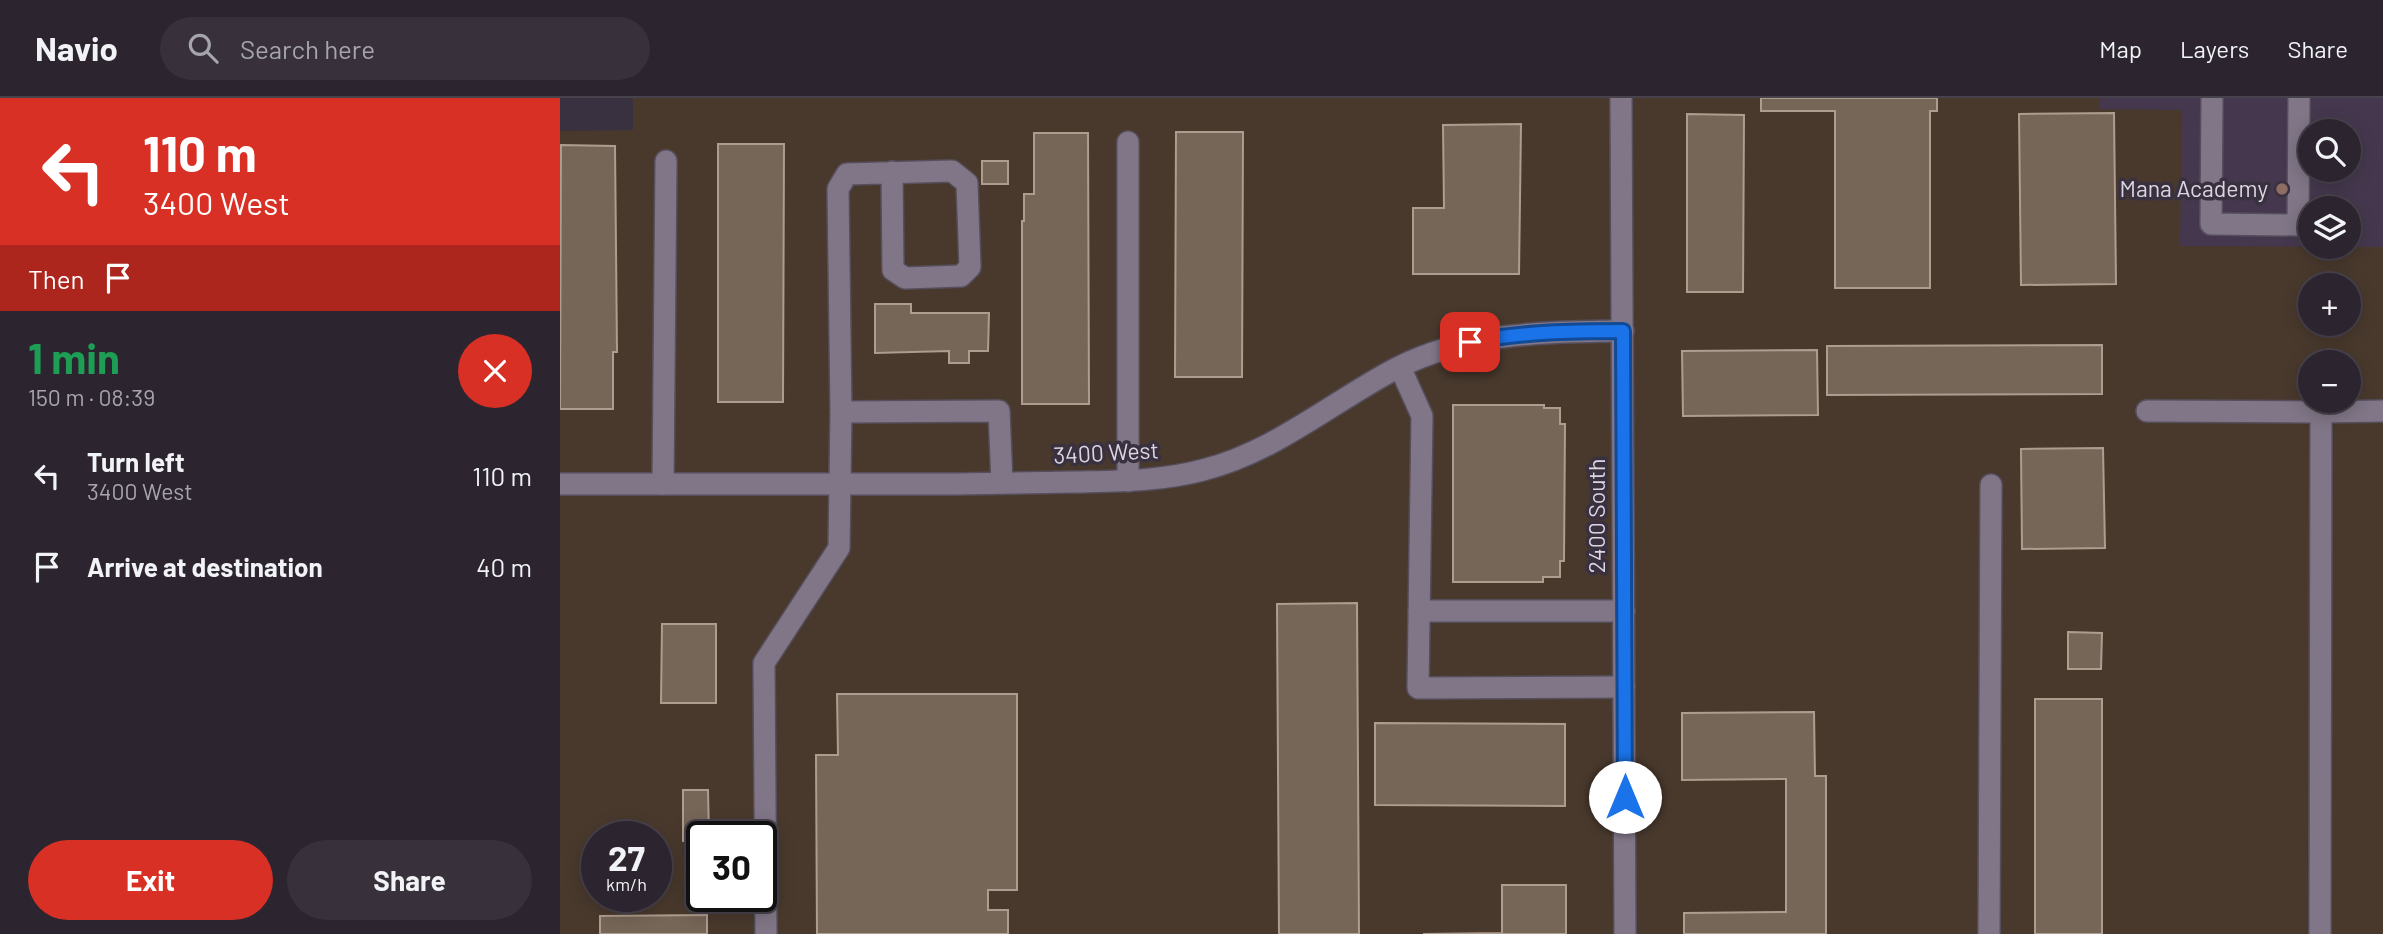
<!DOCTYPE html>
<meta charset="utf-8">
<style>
:root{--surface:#2c2530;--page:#38313c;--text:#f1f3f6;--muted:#a6a5ab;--line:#48424c;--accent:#d93025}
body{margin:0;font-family:Barlow,sans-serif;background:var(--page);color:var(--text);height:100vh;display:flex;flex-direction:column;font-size:26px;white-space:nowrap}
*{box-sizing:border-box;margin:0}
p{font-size:23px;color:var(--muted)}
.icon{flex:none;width:38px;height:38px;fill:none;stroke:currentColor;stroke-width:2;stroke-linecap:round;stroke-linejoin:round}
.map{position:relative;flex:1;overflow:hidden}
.side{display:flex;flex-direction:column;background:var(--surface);width:560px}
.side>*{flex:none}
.banner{background:#d93025;color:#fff;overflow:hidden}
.controls{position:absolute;left:1738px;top:21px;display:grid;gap:14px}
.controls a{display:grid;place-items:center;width:63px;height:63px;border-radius:50%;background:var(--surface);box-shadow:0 4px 18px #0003,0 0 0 2px var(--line);font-size:35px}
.speed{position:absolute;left:21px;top:723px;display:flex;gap:14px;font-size:35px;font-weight:700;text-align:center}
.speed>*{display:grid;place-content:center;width:91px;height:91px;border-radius:50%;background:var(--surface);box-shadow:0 4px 18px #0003,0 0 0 2px var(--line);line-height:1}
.speed small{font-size:18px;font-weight:400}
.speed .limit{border:4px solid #111;border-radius:10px;background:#fff;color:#111}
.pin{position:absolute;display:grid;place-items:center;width:60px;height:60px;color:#fff;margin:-30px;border-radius:14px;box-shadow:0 4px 10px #0006}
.me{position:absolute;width:77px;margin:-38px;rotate:0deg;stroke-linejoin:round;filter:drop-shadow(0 0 5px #0008)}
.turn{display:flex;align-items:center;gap:24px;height:147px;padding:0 28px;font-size:32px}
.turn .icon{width:91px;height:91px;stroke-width:2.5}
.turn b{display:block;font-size:49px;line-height:60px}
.then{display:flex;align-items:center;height:66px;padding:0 28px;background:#0003;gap:14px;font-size:26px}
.round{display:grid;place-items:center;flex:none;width:74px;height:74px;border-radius:37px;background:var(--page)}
.summary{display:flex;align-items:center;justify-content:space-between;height:119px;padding:0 28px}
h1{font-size:42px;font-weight:700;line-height:52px;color:#1e9e55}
.button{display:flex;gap:14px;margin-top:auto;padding:14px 28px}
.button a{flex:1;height:80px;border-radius:42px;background:var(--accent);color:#fff;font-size:28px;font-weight:700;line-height:80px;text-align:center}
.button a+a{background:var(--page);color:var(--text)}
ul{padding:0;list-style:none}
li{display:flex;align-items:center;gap:21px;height:91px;padding:0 28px}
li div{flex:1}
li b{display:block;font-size:26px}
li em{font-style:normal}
header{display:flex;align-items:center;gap:42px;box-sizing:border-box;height:98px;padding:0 35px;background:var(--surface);border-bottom:2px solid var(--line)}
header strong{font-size:33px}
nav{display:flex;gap:38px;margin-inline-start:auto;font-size:24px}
.search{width:490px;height:63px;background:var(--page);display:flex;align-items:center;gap:18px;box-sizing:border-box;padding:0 24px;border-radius:38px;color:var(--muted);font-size:26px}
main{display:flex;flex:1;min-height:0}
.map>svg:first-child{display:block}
.industrial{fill:#49392d;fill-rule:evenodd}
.built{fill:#45384e;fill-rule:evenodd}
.building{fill:#766658;stroke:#ae9d8e;stroke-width:2}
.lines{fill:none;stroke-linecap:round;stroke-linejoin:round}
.minor-casing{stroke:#554e5b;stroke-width:24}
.minor{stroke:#807687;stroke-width:21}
.route-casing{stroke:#114b97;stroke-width:18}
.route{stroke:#1a73e8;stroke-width:12}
.education-dot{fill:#8d6e63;stroke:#3a3140;stroke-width:2.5}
.labels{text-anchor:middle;stroke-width:7;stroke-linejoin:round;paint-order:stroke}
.poi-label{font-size:23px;fill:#dcd6e0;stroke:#3a3140;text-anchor:end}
.street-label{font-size:23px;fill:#dcd6e0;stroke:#3a3140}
</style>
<header>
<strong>Navio</strong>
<div class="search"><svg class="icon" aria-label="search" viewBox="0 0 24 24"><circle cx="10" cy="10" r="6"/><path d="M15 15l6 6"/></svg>Search here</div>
<nav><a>Map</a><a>Layers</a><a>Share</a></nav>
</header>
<main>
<section class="side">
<div class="banner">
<div class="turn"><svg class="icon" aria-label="left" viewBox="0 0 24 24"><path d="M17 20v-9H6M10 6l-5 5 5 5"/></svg><div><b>110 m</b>3400 West</div></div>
<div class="then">Then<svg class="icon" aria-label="arrive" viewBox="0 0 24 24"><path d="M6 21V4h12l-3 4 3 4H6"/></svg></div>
</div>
<div class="summary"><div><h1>1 min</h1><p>150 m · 08:39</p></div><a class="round" style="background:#d93025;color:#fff"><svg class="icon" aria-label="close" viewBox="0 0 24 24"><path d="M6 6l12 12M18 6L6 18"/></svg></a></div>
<ul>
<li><svg class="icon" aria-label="left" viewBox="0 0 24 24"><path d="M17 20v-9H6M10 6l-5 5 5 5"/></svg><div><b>Turn left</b><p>3400 West</p></div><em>110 m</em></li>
<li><svg class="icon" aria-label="arrive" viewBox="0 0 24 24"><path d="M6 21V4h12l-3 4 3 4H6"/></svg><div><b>Arrive at destination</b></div><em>40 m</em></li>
</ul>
<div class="button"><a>Exit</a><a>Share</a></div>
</section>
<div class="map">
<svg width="1823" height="836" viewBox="0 0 1823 836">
<rect width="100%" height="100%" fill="#3a3140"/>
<path class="industrial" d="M73,0H1823V836H0V33L73,32ZM1750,33H1788V72H1750ZM1750,110H1788V149H1750ZM1750,187H1788V226H1750ZM1750,264H1788V303H1750ZM37,738H96V798H37ZM142,738H201V798H142Z"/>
<path class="built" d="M1540,0H1823V149L1620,148L1622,12L1540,11ZM1750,33H1788V72H1750ZM1750,110H1788V149H1750Z"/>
<g class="building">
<polygon points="1201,0 1377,0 1377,13 1370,13 1370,190 1275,190 1275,13 1201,13"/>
<polygon points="1554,15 1556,186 1461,187 1459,16"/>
<polygon points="1127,16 1184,17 1183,194 1127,194"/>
<polygon points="961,26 959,176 853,176 853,110 884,110 883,27"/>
<polygon points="616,34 683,34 682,279 615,279"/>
<polygon points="474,35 528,35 529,306 462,306 462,123 464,123 464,96 474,96"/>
<polygon points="158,46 224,46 223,304 158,304"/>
<polygon points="1,47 55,48 57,254 53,254 53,311 0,311"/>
<rect x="422" y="63" width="26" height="23"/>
<polygon points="315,206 351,206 351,215 429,215 428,253 409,253 409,265 389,265 389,253 315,255"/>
<polygon points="1542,247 1542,296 1267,297 1267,248"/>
<polygon points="1257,252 1258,317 1123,318 1122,253"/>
<polygon points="893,307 984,307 984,310 1000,310 1000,326 1005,326 1004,463 1000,463 1000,479 983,479 983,484 893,484"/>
<polygon points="1543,350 1545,450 1462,451 1461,351"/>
<polygon points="797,505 799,836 719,836 717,506"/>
<polygon points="102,526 156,526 156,605 101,605"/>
<polygon points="1508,534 1542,535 1541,571 1508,571"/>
<polygon points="277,596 457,596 457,792 428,792 428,812 448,812 448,836 257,836 256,657 278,657"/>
<rect x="1475" y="601" width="67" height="235"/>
<polygon points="1254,614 1255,678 1266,678 1266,836 1124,836 1124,815 1226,814 1226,681 1122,682 1122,615"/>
<polygon points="815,625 1005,626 1005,708 815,707"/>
<polygon points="123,692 148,692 149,738 142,738 142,743 123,743"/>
<polygon points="942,787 1006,787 1006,836 863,836 942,835"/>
<polygon points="147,817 147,836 40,836 40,818"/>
</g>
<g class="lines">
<g class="minor-casing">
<g id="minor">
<polyline points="1061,0 1065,836"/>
<polyline points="1652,0 1651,126 1738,127 1739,0"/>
<polyline points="568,44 568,383"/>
<polyline points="840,269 862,318 858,590 1064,589"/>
<polyline points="1587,313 1761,314 1760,836"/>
<polyline points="281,314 278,91 287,76 392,73 407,85 410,169 401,178 345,180 333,172 332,74"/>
<polyline points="1761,314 1823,313"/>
<path d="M0,386C132,386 264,386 396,386C437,385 477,385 517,384C559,383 602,383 643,372C715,354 772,304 837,270C908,234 985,234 1063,233"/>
<polyline points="103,386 106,63"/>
<polyline points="859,513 1064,513"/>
<polyline points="206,836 204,565 279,450 281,314 439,313 442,385"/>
<polyline points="1429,836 1431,387"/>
</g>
</g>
<use href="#minor" class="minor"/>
</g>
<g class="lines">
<g class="route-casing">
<path id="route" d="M910,244C961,234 1011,233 1063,233L1065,699"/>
</g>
<use href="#route" class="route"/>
</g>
<circle class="education-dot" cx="1722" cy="91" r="7"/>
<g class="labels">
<g class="poi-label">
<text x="1708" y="99">Mana Academy</text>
</g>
<g class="street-label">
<text transform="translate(546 355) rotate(-3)" y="8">3400 West</text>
<text transform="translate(1037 418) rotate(-90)" y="8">2400 South</text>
</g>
</g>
</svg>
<div class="controls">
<a><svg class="icon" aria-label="search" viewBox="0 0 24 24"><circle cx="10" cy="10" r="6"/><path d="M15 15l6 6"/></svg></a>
<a><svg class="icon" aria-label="layers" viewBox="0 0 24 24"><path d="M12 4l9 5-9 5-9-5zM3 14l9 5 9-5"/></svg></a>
<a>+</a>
<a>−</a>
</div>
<div class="speed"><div>27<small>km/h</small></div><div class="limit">30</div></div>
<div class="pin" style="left:910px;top:244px;background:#d93025"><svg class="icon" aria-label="arrive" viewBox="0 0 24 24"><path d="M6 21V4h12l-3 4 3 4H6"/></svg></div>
<svg class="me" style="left:1065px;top:699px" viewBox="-20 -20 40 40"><circle r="19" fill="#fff"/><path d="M0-13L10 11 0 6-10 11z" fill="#1a73e8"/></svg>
</div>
</main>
